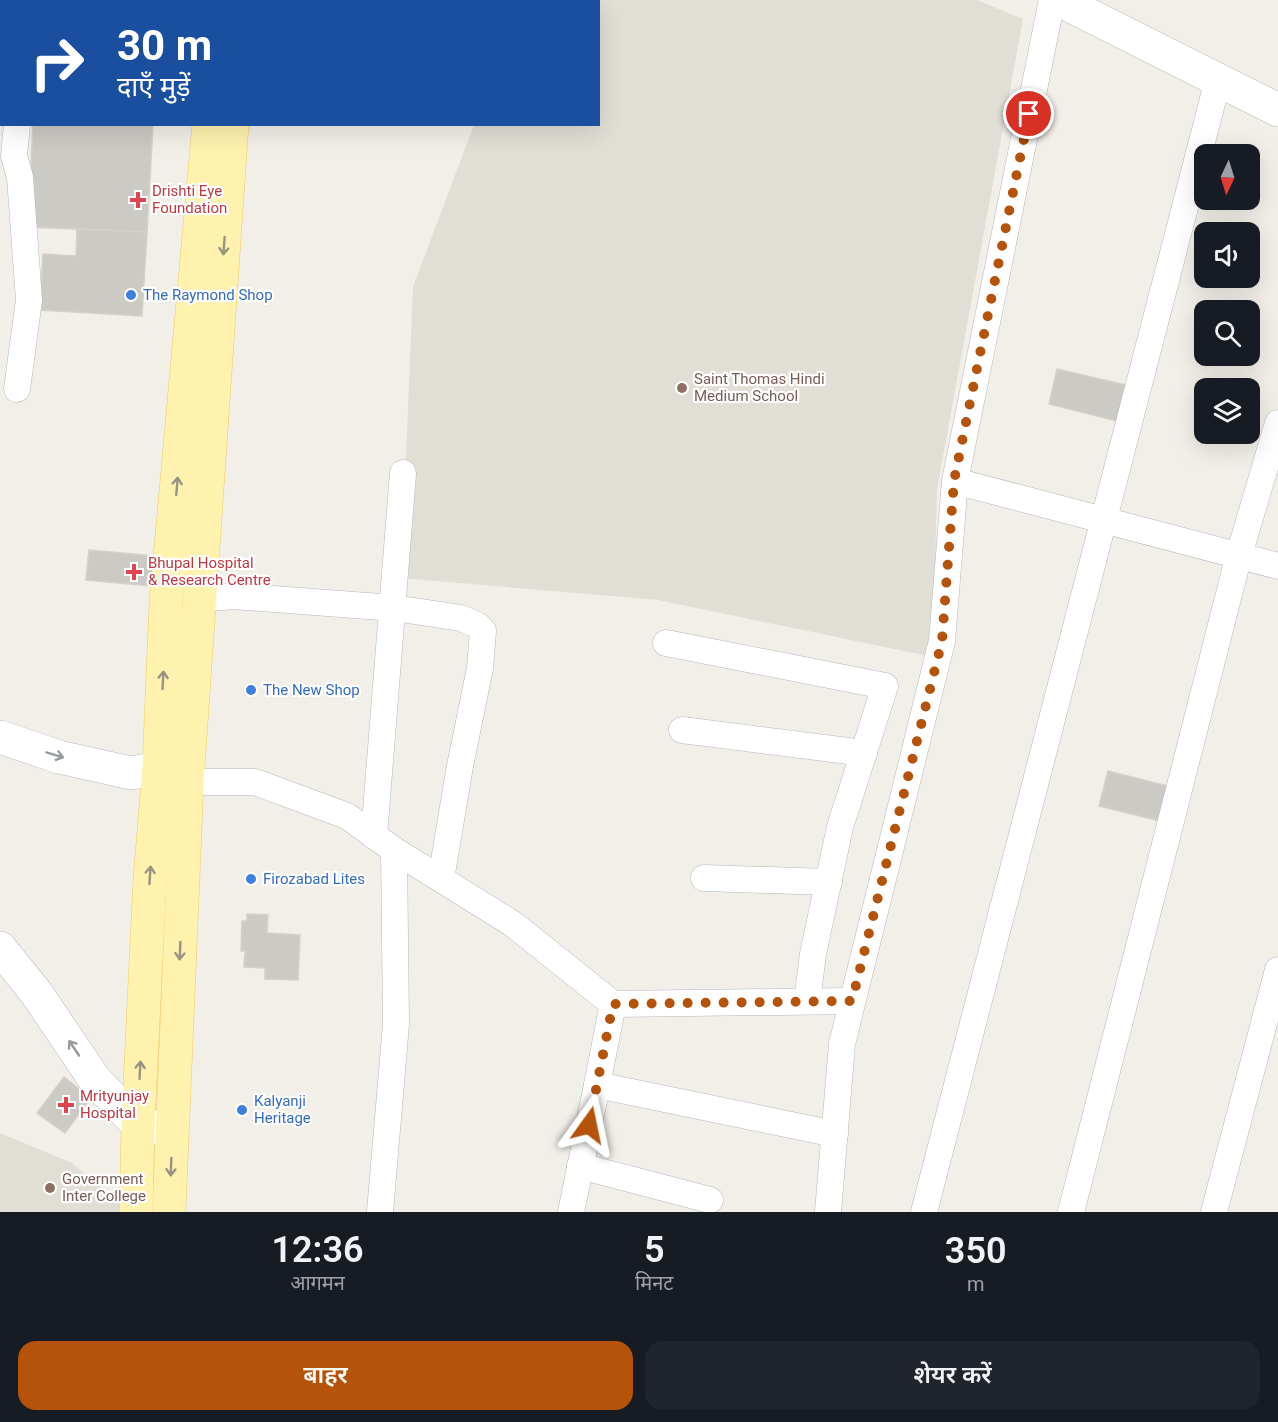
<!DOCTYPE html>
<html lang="hi">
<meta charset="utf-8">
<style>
:root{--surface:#171b24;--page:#20242c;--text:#f1f3f6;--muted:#9ea1a6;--accent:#b45309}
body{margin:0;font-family:Roboto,"Noto Sans Devanagari",sans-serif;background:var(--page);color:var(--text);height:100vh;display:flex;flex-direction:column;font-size:22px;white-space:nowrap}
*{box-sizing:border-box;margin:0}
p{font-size:20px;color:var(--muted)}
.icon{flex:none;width:33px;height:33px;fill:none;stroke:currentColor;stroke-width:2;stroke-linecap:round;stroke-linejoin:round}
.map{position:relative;height:1212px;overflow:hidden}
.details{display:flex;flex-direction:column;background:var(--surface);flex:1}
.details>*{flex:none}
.guide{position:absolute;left:0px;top:0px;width:600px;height:126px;box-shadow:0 6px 24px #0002;background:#1a4fa0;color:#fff;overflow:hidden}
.needle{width:39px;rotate:184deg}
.fabs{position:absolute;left:1194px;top:144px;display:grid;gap:12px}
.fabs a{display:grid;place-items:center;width:66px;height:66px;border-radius:12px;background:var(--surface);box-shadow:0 6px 24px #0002;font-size:30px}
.pin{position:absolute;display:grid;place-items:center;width:51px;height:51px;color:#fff;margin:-26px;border:3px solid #fff;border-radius:50%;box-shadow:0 2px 6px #0007}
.me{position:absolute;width:66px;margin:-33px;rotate:12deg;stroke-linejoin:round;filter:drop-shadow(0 0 4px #0008)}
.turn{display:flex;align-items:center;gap:21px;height:126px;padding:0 18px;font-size:27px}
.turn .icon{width:78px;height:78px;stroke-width:2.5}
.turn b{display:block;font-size:42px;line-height:51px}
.eta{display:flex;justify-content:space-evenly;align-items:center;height:102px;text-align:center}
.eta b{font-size:36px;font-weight:600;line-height:42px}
.cta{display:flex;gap:12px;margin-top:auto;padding:12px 18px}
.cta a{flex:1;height:69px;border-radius:18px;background:var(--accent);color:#fff;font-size:24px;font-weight:600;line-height:69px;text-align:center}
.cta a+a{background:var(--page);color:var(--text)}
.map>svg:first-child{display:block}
.education{fill:#e1ded6}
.building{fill:#cccac5;stroke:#d6d1c6;stroke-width:1.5}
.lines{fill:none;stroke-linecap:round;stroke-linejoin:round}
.street-casing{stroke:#b5b8bc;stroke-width:27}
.secondary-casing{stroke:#b6babf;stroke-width:34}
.primary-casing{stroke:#f2c960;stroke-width:34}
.street{stroke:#fff;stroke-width:26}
.secondary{stroke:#fff;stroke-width:33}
.primary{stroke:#fff2af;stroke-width:33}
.oneway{stroke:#979581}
.oneway2{stroke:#979a9d}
.route{stroke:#b45309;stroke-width:10;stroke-dasharray:0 18}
.health-dot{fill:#e0444e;stroke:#fff;stroke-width:2}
.shop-dot{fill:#3f7fe0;stroke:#fff;stroke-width:2}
.education-dot{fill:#8d6e63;stroke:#fff;stroke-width:2}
.labels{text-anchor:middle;stroke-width:4.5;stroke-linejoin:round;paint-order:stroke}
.health-label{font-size:15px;fill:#be3a42;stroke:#fff;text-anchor:start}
.shop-label{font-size:15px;fill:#366cbe;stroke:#fff;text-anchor:start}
.education-label{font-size:15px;fill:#785e54;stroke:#fff;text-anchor:start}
</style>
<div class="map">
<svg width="1278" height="1212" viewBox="0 0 1278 1212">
<rect width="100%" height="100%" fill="#f1efe8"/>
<g class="education">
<polygon points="540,0 977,0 1023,19 937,489 933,657 658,600 401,578 413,287 474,125 598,124 598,2 540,1"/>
<polygon points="0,1133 72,1163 129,1212 0,1212"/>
</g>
<g class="building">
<polygon points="79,0 122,0 77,2"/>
<polygon points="33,124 153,124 147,232 28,227"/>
<polygon points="77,229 147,232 142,316 40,310 43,254 76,256"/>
<polygon points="1057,369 1130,386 1121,422 1049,404"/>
<polygon points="89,550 165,557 162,587 86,580"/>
<polygon points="1108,771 1168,786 1160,821 1099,806"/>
<polygon points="247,914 268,915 267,933 300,935 298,980 265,979 265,968 244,967 245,951 241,951 242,921 247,921"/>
<polygon points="64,1077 91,1098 65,1133 37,1113"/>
</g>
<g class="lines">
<g class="street-casing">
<g id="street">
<polyline points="15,0 16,2"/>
<polyline points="17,124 14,156 20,177 29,300 17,389"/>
<polyline points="955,481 1278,566"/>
<polyline points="200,599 233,596 394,608 461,618 477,625 483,631 480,668 460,766 441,879"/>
<polyline points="666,643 885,686 840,827 813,954 807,1001"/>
<polyline points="682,730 864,753"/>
<polyline points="187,782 255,782 347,816 394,850 513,924 613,1004 597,1085 835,1134"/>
<polyline points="374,836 403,473"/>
<polyline points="704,878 829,882"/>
<polyline points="613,1004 852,1001"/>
<polyline points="580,1166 710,1200"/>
<polyline points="380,1212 396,1024 394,850"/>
<polyline points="571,1212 597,1085"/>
<polyline points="828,1212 842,1044 942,641 955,481 1052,0"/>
<polyline points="924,1212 1218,80"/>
<polyline points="1071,1212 1239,555 1278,423"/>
<polyline points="1214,1212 1278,970"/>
</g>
</g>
<g class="secondary-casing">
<g id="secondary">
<polyline points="1059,0 1278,110"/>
<polyline points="295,2 296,0"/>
<polyline points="0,737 59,757 131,773 159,768"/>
<polyline points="0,948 37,994 95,1080 138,1125 172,1129"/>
</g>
</g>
<g class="primary-casing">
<g id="primary">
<polyline points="236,0 236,2"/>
<polyline points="211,2 211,0"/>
<polyline points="136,1212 138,1125 150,879 159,768 166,602 209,124"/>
<polyline points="169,1212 187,782 232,124"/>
</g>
</g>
<use href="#street" class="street"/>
<use href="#secondary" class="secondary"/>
<use href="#primary" class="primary"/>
</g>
<defs><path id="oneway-shaft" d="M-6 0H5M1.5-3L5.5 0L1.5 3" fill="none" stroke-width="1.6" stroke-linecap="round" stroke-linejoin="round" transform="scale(1.5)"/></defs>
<g class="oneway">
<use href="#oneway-shaft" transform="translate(224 246) rotate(94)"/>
<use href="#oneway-shaft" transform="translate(177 486) rotate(-85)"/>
<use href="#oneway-shaft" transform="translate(163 680) rotate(-87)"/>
<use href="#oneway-shaft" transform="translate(150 875) rotate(-86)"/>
<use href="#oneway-shaft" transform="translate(180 951) rotate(92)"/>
<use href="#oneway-shaft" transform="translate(140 1070) rotate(-87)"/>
<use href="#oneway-shaft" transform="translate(171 1167) rotate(92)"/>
</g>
<g class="oneway2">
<use href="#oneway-shaft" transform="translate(55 755) rotate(17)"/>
<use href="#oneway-shaft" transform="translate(74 1048) rotate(-124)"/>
</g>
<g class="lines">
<polyline class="route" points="589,1125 613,1004 852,1001 942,641 954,481 1029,114"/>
</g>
<g class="health-dot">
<path d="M135 191h6v6h6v6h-6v6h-6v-6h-6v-6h6z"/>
<path d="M131 563h6v6h6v6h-6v6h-6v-6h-6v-6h6z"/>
<path d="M63 1096h6v6h6v6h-6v6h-6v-6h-6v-6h6z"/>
</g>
<g class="shop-dot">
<circle cx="131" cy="295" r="6"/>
<circle cx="251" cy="690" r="6"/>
<circle cx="251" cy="879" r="6"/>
<circle cx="242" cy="1110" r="6"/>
</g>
<g class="education-dot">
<circle cx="682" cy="388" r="6"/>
<circle cx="50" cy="1188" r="6"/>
</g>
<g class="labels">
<g class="health-label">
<text x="152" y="196">Drishti Eye<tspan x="152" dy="17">Foundation</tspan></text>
<text x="148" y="568">Bhupal Hospital<tspan x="148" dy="17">&amp; Research Centre</tspan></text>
<text x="80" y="1101">Mrityunjay<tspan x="80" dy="17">Hospital</tspan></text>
</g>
<g class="shop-label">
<text x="143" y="300">The Raymond Shop</text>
<text x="263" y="695">The New Shop</text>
<text x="263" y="884">Firozabad Lites</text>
<text x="254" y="1106">Kalyanji<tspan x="254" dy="17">Heritage</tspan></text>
</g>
<g class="education-label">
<text x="694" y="384">Saint Thomas Hindi<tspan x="694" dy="17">Medium School</tspan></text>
<text x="62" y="1184">Government<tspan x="62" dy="17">Inter College</tspan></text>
</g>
</g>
</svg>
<div class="fabs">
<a><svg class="needle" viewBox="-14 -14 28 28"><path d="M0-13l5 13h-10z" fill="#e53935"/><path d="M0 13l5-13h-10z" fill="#9ea1a6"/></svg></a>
<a><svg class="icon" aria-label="sound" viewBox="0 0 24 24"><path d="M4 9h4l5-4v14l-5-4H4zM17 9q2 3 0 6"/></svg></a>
<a><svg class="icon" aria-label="search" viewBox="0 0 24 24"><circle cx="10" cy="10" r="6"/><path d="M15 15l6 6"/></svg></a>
<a><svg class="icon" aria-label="layers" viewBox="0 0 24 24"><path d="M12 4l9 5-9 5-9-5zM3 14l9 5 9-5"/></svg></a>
</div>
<div class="pin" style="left:1029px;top:114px;background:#d93025"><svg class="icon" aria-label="arrive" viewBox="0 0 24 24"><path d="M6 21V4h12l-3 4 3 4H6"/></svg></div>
<svg class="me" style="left:589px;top:1125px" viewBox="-20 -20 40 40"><path d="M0-17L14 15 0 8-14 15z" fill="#b45309" stroke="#fff" stroke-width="4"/></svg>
<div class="guide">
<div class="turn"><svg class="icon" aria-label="right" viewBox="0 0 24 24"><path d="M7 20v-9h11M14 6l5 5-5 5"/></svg><div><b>30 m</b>दाएँ मुड़ें</div></div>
</div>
</div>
<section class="details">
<div class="eta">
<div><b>12:36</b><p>आगमन</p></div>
<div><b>5</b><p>मिनट</p></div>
<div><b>350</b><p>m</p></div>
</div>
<div class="cta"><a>बाहर</a><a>शेयर करें</a></div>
</section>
